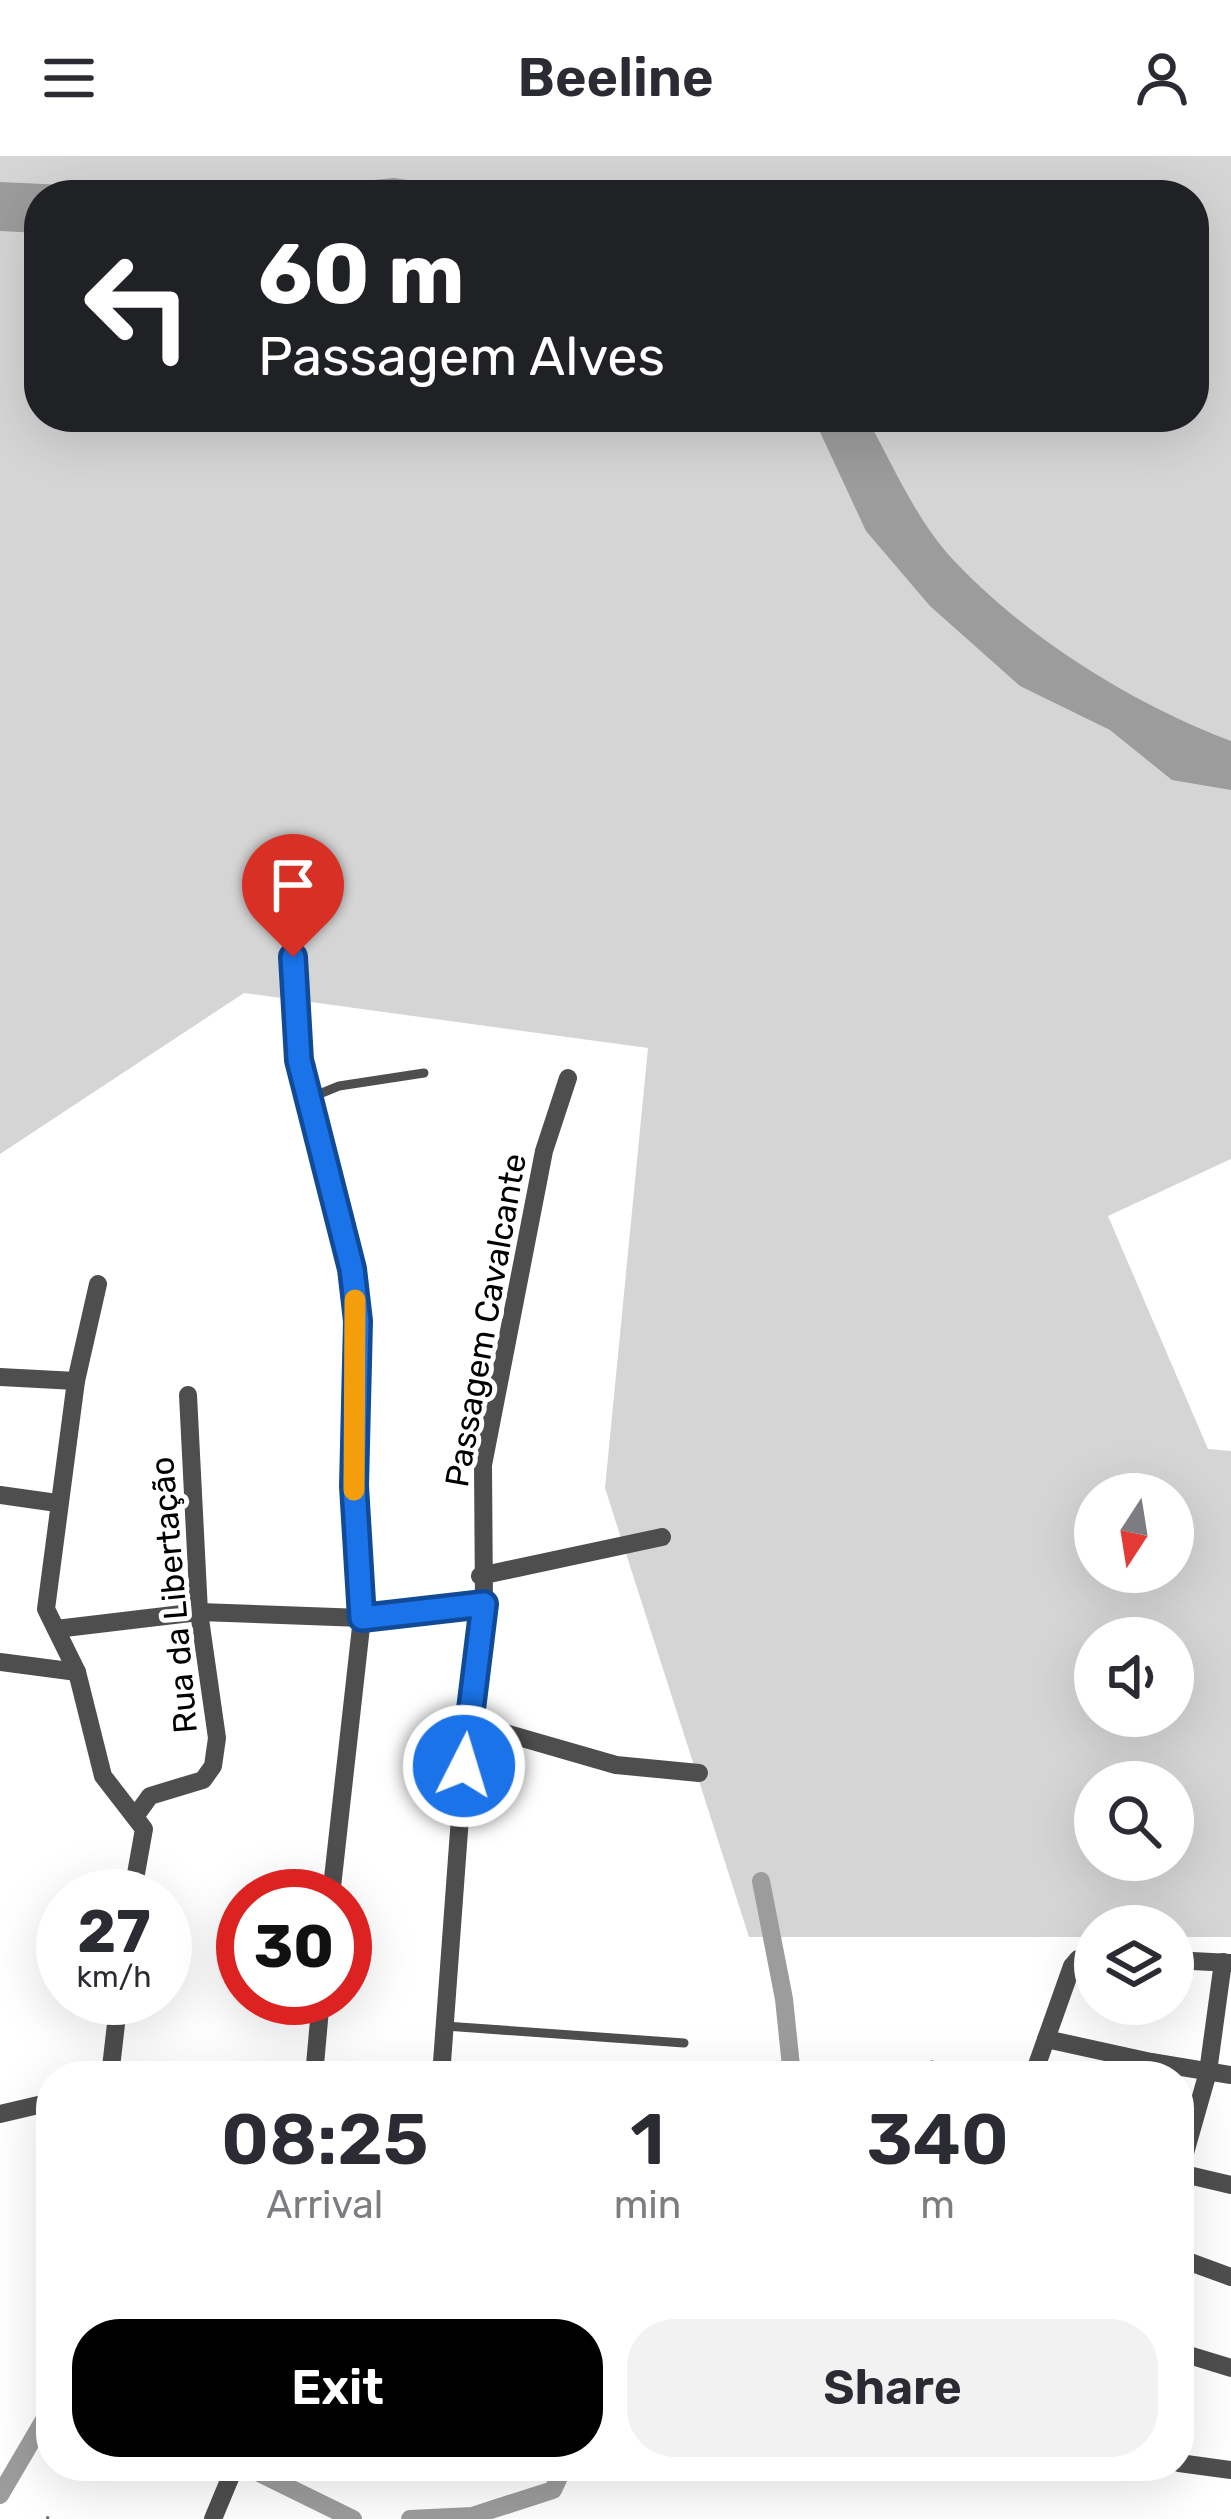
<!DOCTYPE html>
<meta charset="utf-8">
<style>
:root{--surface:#fff;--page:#f2f2f3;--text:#2b2b33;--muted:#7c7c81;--accent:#000}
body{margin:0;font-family:Rubik,sans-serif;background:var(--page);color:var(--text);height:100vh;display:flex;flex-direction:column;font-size:45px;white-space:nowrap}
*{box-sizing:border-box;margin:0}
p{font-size:39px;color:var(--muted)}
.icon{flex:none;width:66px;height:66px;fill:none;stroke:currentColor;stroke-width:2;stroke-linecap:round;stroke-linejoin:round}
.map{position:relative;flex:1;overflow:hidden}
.side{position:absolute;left:36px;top:1905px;width:1158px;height:420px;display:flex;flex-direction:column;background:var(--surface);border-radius:48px;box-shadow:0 12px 48px #0002}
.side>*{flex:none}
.banner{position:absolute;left:24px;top:24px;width:1185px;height:252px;border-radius:48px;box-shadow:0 12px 48px #0002;background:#202124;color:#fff;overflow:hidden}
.needle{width:78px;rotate:192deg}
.tools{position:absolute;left:1074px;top:1317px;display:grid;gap:24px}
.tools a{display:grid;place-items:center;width:120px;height:120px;border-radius:50%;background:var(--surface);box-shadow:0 12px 48px #0002;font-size:60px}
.speed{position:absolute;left:36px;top:1713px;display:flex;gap:24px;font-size:60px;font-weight:700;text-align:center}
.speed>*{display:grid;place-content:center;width:156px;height:156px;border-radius:50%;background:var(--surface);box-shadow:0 12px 48px #0002;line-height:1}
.speed small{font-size:30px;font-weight:400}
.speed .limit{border:18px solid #d22;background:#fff;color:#111}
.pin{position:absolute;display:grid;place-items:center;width:102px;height:102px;color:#fff;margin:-123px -51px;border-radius:50% 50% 50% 0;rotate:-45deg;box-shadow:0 0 12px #0007}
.pin .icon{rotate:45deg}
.me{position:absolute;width:132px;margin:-66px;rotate:5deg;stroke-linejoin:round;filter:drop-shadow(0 0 9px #0008)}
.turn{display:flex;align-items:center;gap:42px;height:252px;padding:0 36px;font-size:54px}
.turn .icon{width:156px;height:156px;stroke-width:2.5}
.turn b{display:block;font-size:84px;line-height:102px}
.eta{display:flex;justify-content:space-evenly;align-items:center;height:204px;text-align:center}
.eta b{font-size:72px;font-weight:600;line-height:84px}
.action{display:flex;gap:24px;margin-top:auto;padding:24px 36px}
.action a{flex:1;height:138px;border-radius:48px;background:var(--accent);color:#fff;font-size:48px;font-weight:600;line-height:138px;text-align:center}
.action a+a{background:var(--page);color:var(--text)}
header{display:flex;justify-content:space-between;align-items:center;height:156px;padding:0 36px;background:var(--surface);font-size:54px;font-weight:600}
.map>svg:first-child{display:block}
.green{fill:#d5d5d5;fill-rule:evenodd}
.water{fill:#9c9c9c}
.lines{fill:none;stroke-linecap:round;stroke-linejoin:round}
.canal{stroke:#9c9c9c;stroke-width:18}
.path{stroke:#707070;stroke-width:3;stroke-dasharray:3 6;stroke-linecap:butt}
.lane{stroke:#4e4e4e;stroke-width:9}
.street{stroke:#4e4e4e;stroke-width:18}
.route-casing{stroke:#114b97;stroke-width:30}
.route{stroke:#1a73e8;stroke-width:21}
.slow{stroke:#f59e0b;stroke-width:21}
.labels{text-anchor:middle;stroke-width:10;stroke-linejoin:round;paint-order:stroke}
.street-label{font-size:33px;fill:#000;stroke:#fff}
</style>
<header><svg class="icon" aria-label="menu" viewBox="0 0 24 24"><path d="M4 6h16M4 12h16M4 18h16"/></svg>Beeline<svg class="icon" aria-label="person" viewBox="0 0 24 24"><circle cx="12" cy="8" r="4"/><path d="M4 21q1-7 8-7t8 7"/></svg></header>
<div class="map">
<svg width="1231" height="2363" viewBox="0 0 1231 2363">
<rect width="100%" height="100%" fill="#fff"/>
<path class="green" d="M0,0H1231V1003L1108,1060L1208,1293L1231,1295V1781H1173V1770H1095V1781H749L605,1332L648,892L244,837L0,998ZM39,39H1194V261H39ZM1095,1338H1173V1416H1095ZM1095,1482H1173V1560H1095ZM1095,1626H1173V1704H1095Z"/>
<g class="water">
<polygon points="394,22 509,39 39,39 39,77 0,75 0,26 239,37"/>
<path d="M813,261H866C891,305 914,359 947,397C1020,478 1130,547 1231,585V634L1172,624L1110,574L1020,530L930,450L866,375Z"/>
</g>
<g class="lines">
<g class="canal">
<polyline points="761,1725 784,1843 792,1920"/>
<polyline points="245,2310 353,2363"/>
<polyline points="0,2339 51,2252"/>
<polyline points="410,2363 472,2360 553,2334 564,2310"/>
</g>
<polyline class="path" points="47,2363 50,2357"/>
<g class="lane">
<polyline points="307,943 339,930 424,917"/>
<polyline points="445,1870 684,1887"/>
<polyline points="929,1920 932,1909"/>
</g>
<g class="street">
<polyline points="293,801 300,904 352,1113 357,1165 354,1330 362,1462 331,1740"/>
<polyline points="98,1128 76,1225 46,1453 77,1516 103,1620 144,1673 132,1740"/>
<polyline points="0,1221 76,1225"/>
<polyline points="0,1339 57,1347"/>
<polyline points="480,1420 662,1381"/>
<polyline points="56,1473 199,1456 362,1462 484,1448"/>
<polyline points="0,1506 77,1516"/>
<polyline points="467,1566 616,1609 699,1617"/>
<polyline points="137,1658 150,1640 203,1624 213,1610 217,1582 199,1456 188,1239"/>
<polyline points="1173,1804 1231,1807"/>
<polyline points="1046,1883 1151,1906"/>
<polyline points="110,1920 119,1842"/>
<polyline points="314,1920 321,1842"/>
<polyline points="441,1920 467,1566 484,1448 483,1309 544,995 568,922"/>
<polyline points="1033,1920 1072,1810 1078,1803 1095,1801"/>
<polyline points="1146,1920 1151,1906 1231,1919"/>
<polyline points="0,1958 51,1946"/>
<polyline points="1180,2017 1231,2029"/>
<polyline points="1179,2018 1208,1916 1223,1806"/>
<polyline points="1179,2102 1231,2121"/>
<polyline points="1179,2196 1231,2212"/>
<polyline points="1179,2307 1231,2314"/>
<polyline points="213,2363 235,2310"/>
</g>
</g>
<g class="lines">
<g class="route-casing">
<polyline id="route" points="293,801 299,904 352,1113 358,1165 354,1330 362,1462 484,1448 464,1610"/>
</g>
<use href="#route" class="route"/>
<polyline class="slow" points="354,1334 355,1144"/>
</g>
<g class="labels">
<g class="street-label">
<text transform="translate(485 1164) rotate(-80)" y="12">Passagem Cavalcante</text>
<text transform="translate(173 1439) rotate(-95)" y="12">Rua da Libertação</text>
</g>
</g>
</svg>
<div class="tools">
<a><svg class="needle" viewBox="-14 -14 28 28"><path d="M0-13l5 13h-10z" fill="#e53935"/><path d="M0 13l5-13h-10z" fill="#7c7c81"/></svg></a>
<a><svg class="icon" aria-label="sound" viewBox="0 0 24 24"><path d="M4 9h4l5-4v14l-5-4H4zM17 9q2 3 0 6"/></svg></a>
<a><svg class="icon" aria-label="search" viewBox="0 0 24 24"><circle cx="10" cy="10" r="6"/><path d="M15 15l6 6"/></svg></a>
<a><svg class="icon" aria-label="layers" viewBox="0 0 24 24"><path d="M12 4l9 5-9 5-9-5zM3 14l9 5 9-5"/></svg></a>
</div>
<div class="speed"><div>27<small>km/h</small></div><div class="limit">30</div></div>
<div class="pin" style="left:293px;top:801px;background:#d93025"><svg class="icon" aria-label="arrive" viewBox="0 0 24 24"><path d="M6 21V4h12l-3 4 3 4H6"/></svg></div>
<svg class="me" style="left:464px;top:1610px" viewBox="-20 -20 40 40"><circle r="17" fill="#1a73e8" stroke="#fff" stroke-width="3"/><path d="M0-11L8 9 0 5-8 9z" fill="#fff"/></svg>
<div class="banner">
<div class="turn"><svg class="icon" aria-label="left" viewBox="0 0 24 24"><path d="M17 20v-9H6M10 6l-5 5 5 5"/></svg><div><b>60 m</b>Passagem Alves</div></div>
</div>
<section class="side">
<div class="eta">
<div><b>08:25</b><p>Arrival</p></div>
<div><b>1</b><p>min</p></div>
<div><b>340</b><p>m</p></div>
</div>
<div class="action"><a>Exit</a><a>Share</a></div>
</section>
</div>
